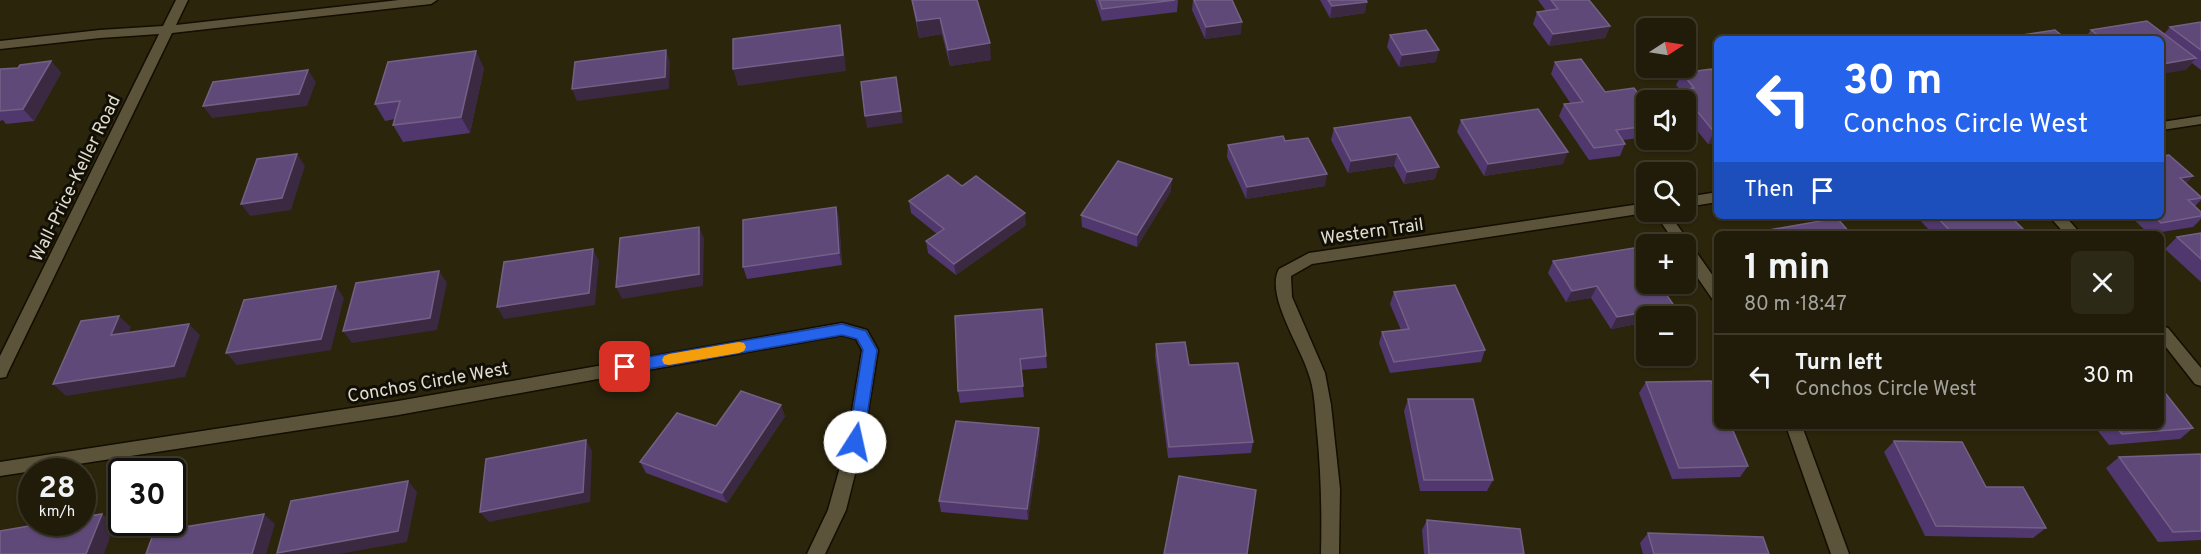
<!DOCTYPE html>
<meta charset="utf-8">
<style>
:root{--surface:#201c09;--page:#2d2917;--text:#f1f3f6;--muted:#a2a19c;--line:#3d3a2a}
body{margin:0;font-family:Overpass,sans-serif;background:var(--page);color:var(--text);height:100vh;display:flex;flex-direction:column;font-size:22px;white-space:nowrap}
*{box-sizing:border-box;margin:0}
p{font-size:20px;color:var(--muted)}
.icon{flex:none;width:33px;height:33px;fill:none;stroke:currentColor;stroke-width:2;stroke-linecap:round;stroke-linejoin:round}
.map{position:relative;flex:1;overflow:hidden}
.side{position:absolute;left:1714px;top:231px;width:450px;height:198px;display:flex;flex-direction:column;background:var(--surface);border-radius:9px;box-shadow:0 2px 4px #0004,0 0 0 2px var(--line)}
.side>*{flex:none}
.banner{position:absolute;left:1714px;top:36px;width:450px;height:183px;border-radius:9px;box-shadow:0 2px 4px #0004,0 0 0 2px var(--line);background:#2563eb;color:#fff;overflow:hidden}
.needle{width:39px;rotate:78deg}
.controls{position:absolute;left:1636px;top:18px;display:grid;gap:12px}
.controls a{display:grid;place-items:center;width:60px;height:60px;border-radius:9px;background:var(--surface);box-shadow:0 2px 4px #0004,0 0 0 2px var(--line);font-size:30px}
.speed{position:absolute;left:18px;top:458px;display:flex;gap:12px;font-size:30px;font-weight:700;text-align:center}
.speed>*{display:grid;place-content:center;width:78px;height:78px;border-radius:50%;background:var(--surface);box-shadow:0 2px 4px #0004,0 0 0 2px var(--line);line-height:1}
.speed small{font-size:15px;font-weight:400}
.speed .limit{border:3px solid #111;border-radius:9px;background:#fff;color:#111}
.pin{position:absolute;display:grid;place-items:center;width:51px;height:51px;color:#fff;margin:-26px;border-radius:12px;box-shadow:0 3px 9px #0006}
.me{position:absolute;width:66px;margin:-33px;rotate:10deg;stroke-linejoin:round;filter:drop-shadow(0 0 4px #0008)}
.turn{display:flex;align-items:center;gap:21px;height:126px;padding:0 30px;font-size:27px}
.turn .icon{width:78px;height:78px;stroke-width:2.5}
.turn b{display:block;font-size:42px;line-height:51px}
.then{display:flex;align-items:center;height:57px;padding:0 30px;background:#0003;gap:12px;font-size:22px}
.round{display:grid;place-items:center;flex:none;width:63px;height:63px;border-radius:9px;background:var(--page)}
.overview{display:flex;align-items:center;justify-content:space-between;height:102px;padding:0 30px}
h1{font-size:36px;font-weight:700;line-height:45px}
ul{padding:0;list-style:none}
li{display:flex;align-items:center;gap:18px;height:84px;padding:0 30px;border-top:2px solid var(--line)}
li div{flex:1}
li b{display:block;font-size:22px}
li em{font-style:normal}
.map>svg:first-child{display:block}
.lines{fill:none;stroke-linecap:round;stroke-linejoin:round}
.minor-casing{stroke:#140d00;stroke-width:3}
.minor{fill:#5b543b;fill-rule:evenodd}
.wall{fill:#50376d}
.shaded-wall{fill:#3b2942}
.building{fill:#5f4978;stroke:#746085;stroke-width:1.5}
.route{fill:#2563eb;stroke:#184099;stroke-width:1.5}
.slow{fill:#f59e0b}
.labels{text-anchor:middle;stroke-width:6;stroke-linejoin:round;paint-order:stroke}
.street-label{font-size:18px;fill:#e0dcce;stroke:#110e05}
</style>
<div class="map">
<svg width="2201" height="554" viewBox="0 0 2201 554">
<rect width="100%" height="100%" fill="#2b250c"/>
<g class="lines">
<g class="minor-casing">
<g id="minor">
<polygon points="176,0 188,0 176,25 399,0 437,0 431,4 172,33 8,372 6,377 0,378 0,356 159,34 100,38 0,49 0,41 100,30 163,26"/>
<polygon points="2201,116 2201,124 2162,130 2162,122"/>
<polygon points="1718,192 1718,202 1686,207 1686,197"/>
<path d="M1647,203V212H1652L1312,264L1291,276L1292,297L1325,373L1331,405L1340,489L1339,554H1321C1322,512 1321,472 1317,431C1315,411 1315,390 1308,372C1300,346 1265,294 1279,269L1309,253Z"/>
<polygon points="1654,212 1668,212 1718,283 1718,302 1713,300 1686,261 1686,244 1676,244"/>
<polygon points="2049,216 2065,216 2081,234 2065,234"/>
<polygon points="842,323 867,330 878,350 863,442 846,510 825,554 807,554 828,510 847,442 862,350 856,339 842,335 398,415 0,476 0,462 398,401"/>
<polygon points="2162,326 2168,328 2201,368 2201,386 2195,384 2162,342"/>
<polygon points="1786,426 1802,426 1849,554 1831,554"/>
</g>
</g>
<use href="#minor" class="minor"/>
</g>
<g class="wall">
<polygon points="912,0 977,0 991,60 950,66 942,34 919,38 914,13"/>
<polygon points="1095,0 1178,0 1177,12 1102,21"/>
<polygon points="1193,0 1232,0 1241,34 1205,39 1192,10"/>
<polygon points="1320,0 1366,0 1365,13 1330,18"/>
<polygon points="1538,0 1589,0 1610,26 1605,38 1549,46 1533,24 1537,12 1546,11"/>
<polygon points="2201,22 2201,70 2192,63 2185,70 2162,39 2084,39 2091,30 2164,34 2170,27"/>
<polygon points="1390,35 1436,62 1399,67 1387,47"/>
<polygon points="51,61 61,73 34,121 6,124 3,120 0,121 0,69 18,68"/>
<polygon points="1555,62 1605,92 1647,106 1647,137 1623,140 1625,144 1620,156 1589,160 1559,116 1564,104 1571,104 1551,74"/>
<polygon points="484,68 470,133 403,142 393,125 395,119 385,121 375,104"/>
<polygon points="1711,69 1718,142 1708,144 1686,117 1686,100 1675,100 1680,90 1676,85 1682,73"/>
<polygon points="1410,117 1435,179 1404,184 1394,166 1348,173 1331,140 1334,128"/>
<polygon points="1461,120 1563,164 1484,176 1457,132"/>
<polygon points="1285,141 1325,186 1246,199 1227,157 1228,145"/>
<polygon points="2169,155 2193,176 2186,183 2201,197 2201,200 2195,206 2201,212 2201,219 2193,227 2149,234 2130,216 2162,216"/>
<polygon points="962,186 1026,225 956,275 928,253 926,241 937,234 911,213 909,201"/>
<polygon points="1171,191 1137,247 1082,227 1081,215"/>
<polygon points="836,207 839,219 842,265 747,279 743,267"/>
<polygon points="1916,216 2010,216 2028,234 1933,234"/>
<polygon points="2201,233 2201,282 2165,249 2177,237"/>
<polygon points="1553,261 1675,307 1669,316 1647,316 1647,322 1611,329 1591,298 1566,302 1548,273"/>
<polygon points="1394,292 1485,350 1481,362 1390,373 1379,343 1382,332 1401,330 1390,304"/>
<polygon points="955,316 1046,356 1047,368 1021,370 1024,397 960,403 958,391"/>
<polygon points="1156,344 1253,442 1251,453 1168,458 1155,356"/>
<polygon points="1646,382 1748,466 1740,477 1672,479 1639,393"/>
<polygon points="1408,399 1493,480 1487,491 1420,491 1404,411"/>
<polygon points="785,416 727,503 646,473 640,462 716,426"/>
<polygon points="2094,426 2162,426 2193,428 2180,439 2109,445"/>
<polygon points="1039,428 1040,439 1028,520 941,512 939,501"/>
<polygon points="1894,441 1986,487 2046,528 2033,538 1925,536 1884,452"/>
<polygon points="2201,454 2201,540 2158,542 2106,468 2119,457"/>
<polygon points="1427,520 1524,554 1424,554 1422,530"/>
<polygon points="1648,533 1769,554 1643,554 1640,543"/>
</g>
<g class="shaded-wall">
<polygon points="1367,2 1365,13 1330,18 1332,6"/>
<polygon points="940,18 942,34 919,38 917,21"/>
<polygon points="1242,22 1241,34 1205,39 1206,27"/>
<polygon points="840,25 843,41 846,71 738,86 733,69"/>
<polygon points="1610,26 1605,38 1549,46 1553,34"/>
<polygon points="990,43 991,60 950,66 948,50"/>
<polygon points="666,50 670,62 669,89 577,101 572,89"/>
<polygon points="1439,50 1436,62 1399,67 1402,55"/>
<polygon points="476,51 484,68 470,133 461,117"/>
<polygon points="2196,58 2185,70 2162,74 2162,64"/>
<polygon points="51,61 61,73 34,121 23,109"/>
<polygon points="308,70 316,82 307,106 212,118 203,106"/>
<polygon points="896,77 903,123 867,128 865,116"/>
<polygon points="1718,131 1718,142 1708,144 1714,132"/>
<polygon points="1568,152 1563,164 1484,176 1488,164"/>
<polygon points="297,154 305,166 291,210 250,216 241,204"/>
<polygon points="1397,154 1394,166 1348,173 1351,161"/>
<polygon points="1439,167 1435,179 1404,184 1407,172"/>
<polygon points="1327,174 1325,186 1246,199 1247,187"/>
<polygon points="2193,176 2182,188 2180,178"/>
<polygon points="1172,179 1171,191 1137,247 1137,235"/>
<polygon points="836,207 839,219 842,265 839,253"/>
<polygon points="1025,213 1026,225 956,275 954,264"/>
<polygon points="699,227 704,238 703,286 622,299 616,287"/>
<polygon points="593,249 599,261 595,305 504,319 497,307"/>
<polygon points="439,271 447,283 437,330 352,343 343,331"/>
<polygon points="336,286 344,298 331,350 237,365 226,353"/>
<polygon points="1597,286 1591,298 1566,302 1572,291"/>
<polygon points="1675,307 1669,316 1647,316 1647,322 1611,329 1617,317"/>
<polygon points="119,316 131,327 123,347 111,335"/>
<polygon points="189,324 200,335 185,377 66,396 53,384"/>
<polygon points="781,405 785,416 727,503 722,493"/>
<polygon points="1039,428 1040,439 1028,520 1027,509"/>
<polygon points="586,440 592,451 590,502 489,522 480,512"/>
<polygon points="408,481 417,492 407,542 339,554 279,554 277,553"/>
<polygon points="102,514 115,524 104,554 86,554"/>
<polygon points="264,514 275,524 266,554 252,554"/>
</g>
<g class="building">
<polygon points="912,0 977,0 990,43 948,50 940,18 917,21"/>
<polygon points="1099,0 1175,0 1102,9"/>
<polygon points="1194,0 1232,0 1242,22 1206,27"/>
<polygon points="1328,0 1366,0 1367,2 1332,6"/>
<polygon points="1551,0 1589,0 1610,26 1553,34 1537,12 1558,9"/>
<polygon points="2147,21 2196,58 2162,64 2162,39 2103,39 2091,30"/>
<polygon points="2201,22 2201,50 2170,27"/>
<polygon points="840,25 843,55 733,69 733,39"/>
<polygon points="1426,30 1439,50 1402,55 1390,35"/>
<polygon points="2055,30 2066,39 1996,39"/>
<polygon points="666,50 665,77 572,89 575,62"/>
<polygon points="476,51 461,117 393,125 400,101 375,104 388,62"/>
<polygon points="1581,59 1605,92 1634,88 1647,106 1647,126 1616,130 1625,144 1594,148 1564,104 1583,102 1555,62"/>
<polygon points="51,61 23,109 0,111 0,69 18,68 20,65"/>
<polygon points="1711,69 1718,77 1718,131 1714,132 1680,90 1694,88 1682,73"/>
<polygon points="308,70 299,94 203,106 213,82"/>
<polygon points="896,77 901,111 865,116 861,82"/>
<polygon points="1538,109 1568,152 1488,164 1461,120"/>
<polygon points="1410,117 1439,167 1407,172 1397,154 1351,161 1334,128"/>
<polygon points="1283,136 1285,141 1308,138 1327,174 1247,187 1228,145"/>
<polygon points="297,154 282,198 241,204 257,159"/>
<polygon points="2169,155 2193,176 2180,178 2201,197 2201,198 2188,200 2201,212 2201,216 2161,223 2154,216 2162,216 2162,156"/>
<polygon points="1118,161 1172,179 1137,235 1081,215"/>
<polygon points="948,175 962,186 976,176 1025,213 954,264 926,241 944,229 909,201"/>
<polygon points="836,207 839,253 743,267 743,220"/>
<polygon points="1936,216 2010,216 2028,234 1953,234"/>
<polygon points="1837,218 1851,234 1760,234 1758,232"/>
<polygon points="699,227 699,274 616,287 620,238"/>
<polygon points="2201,233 2201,259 2177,237"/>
<polygon points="1634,248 1647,266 1647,284 1659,284 1675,307 1617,317 1597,286 1572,291 1553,261"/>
<polygon points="593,249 589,293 497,307 504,262"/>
<polygon points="439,271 430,318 343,331 356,283"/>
<polygon points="1455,285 1485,350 1394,362 1382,332 1409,329 1394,292"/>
<polygon points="336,286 321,339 226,353 244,300"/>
<polygon points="1042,309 1046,356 1020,359 1023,386 958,391 955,316"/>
<polygon points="119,316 111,335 189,324 174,366 53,384 81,321"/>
<polygon points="1185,342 1189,365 1238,363 1253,442 1169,447 1156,344"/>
<polygon points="1711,381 1718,395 1718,426 1731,426 1748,466 1679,468 1646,382"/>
<polygon points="2162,389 2193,428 2122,434 2115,426 2162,426"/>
<polygon points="741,391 781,405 722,493 640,462 677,413 716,426"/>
<polygon points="1408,399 1473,399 1493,480 1424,480"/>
<polygon points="956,421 1039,428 1027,509 939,501"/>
<polygon points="586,440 583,492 480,512 486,459"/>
<polygon points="1894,441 1962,442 1986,487 2023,487 2046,528 1936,526"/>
<polygon points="2201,454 2201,531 2173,532 2119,457"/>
<polygon points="1179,476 1256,490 1247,554 1164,554"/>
<polygon points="408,481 398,531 277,553 291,501"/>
<polygon points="102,514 86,554 0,554 0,531 52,522 82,522 82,517"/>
<polygon points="264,514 252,554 146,554 154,532"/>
<polygon points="1427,520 1520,529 1524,554 1429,554"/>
<polygon points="1648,533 1763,537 1769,554 1654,554"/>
</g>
<polygon class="route" points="842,324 866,331 877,350 863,442 861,447 855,449 850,447 848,442 863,350 857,339 842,335 625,373 620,371 618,367 620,363 625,361"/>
<polygon class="slow" points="739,342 744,343 746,347 744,351 739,353 669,365 664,364 662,360 664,356 669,354"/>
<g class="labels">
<g class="street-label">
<text transform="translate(75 178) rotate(-64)" y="6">Wall-Price-Keller Road</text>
<text transform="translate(1372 231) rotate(-8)" y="6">Western Trail</text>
<text transform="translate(428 382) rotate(-10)" y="6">Conchos Circle West</text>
</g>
</g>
</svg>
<div class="controls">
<a><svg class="needle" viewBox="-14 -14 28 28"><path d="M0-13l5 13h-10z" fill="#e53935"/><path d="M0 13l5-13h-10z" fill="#a2a19c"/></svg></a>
<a><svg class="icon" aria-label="sound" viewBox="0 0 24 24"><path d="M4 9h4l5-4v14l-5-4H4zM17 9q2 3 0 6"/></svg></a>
<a><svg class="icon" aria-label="search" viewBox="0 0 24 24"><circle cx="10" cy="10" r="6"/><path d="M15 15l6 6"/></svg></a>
<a>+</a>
<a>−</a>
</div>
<div class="speed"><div>28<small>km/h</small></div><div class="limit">30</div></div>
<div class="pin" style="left:625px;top:367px;background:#d93025"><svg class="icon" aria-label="arrive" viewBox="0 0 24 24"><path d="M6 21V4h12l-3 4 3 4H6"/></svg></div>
<svg class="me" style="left:855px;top:442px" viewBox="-20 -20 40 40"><circle r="19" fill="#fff"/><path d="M0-13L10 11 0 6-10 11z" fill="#2563eb"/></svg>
<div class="banner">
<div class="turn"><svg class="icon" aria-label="left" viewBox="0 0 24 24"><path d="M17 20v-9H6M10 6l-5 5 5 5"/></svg><div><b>30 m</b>Conchos Circle West</div></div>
<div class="then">Then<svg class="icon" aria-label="arrive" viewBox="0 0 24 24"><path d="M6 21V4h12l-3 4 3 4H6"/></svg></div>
</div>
<section class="side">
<div class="overview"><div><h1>1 min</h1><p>80 m · 18:47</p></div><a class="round"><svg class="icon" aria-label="close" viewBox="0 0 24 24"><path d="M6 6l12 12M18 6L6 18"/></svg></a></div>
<ul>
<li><svg class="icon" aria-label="left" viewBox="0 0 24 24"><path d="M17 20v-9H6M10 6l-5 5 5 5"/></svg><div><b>Turn left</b><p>Conchos Circle West</p></div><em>30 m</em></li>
</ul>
</section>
</div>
